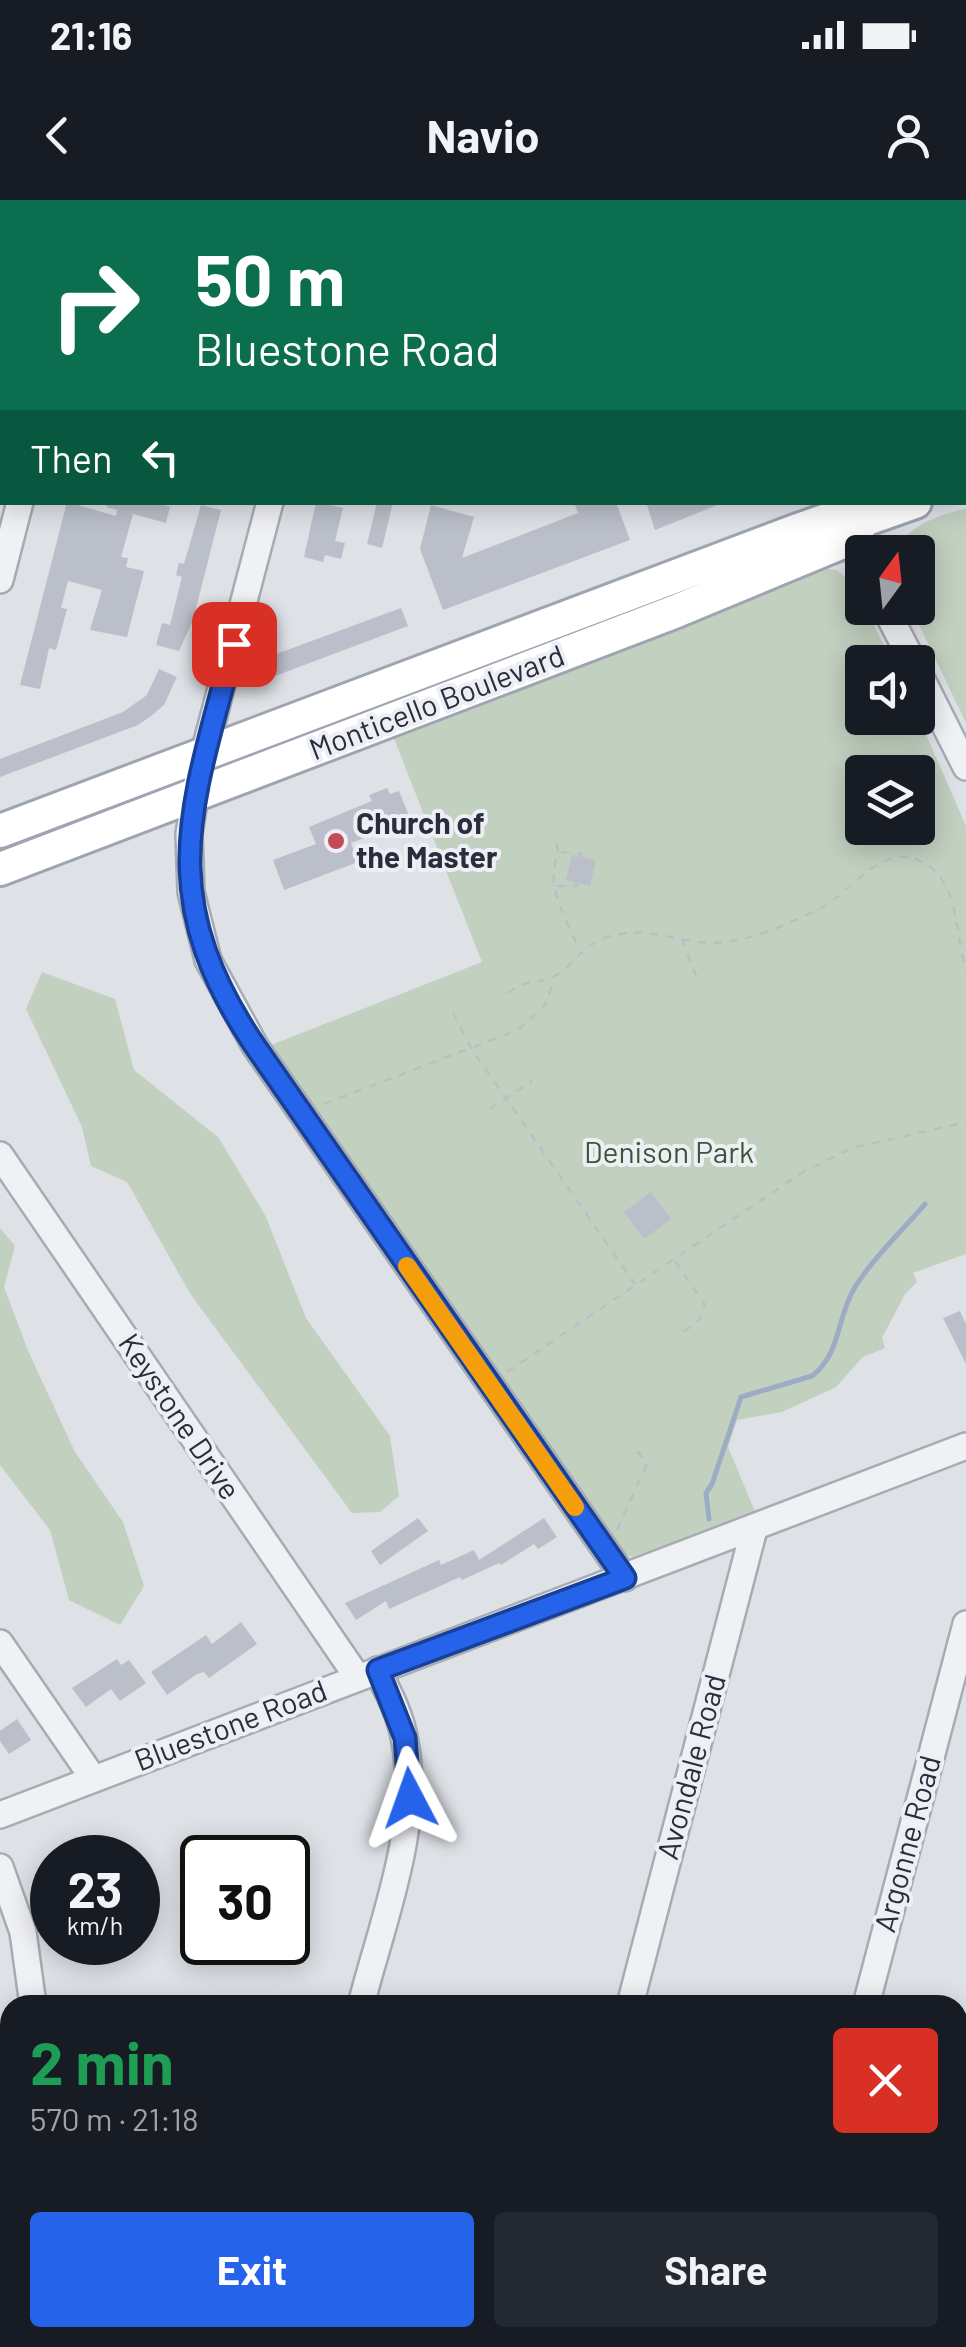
<!DOCTYPE html>
<meta charset="utf-8">
<style>
:root{--surface:#171b24;--page:#242831;--text:#f1f3f6;--muted:#9ea1a6;--accent:#2563eb}
body{margin:0;font-family:Barlow,sans-serif;background:var(--page);color:var(--text);height:100vh;display:flex;flex-direction:column;font-size:38px;white-space:nowrap}
*{box-sizing:border-box;margin:0}
p{font-size:32px;color:var(--muted)}
.icon{flex:none;width:55px;height:55px;fill:none;stroke:currentColor;stroke-width:2;stroke-linecap:round;stroke-linejoin:round}
.map{position:relative;flex:1;overflow:hidden}
.panel{position:absolute;left:0px;top:1795px;width:968px;height:352px;display:flex;flex-direction:column;background:var(--surface);border-radius:30px 30px 0 0;box-shadow:0 5px 25px #0003}
.panel>*{flex:none}
.top-card{position:absolute;left:0px;top:0px;width:968px;height:305px;box-shadow:0 5px 25px #0003;background:#0b6e4f;color:#fff;overflow:hidden}
.needle{width:65px;rotate:15deg}
.controls{position:absolute;left:845px;top:335px;display:grid;gap:20px}
.controls a{display:grid;place-items:center;width:90px;height:90px;border-radius:10px;background:var(--surface);box-shadow:0 5px 25px #0003;font-size:50px}
.speed{position:absolute;left:30px;top:1635px;display:flex;gap:20px;font-size:50px;font-weight:700;text-align:center}
.speed>*{display:grid;place-content:center;width:130px;height:130px;border-radius:50%;background:var(--surface);box-shadow:0 5px 25px #0003;line-height:1}
.speed small{font-size:25px;font-weight:400}
.speed .limit{border:5px solid #111;border-radius:15px;background:#fff;color:#111}
.pin{position:absolute;display:grid;place-items:center;width:85px;height:85px;color:#fff;margin:-42px;border-radius:20px;box-shadow:0 5px 15px #0006}
.me{position:absolute;width:110px;margin:-55px;rotate:356deg;stroke-linejoin:round;filter:drop-shadow(0 0 8px #0008)}
.turn{display:flex;align-items:center;gap:35px;height:210px;padding:0 30px;font-size:45px}
.turn .icon{width:130px;height:130px;stroke-width:2.5}
.turn b{display:block;font-size:70px;line-height:85px}
.then{display:flex;align-items:center;height:95px;padding:0 30px;background:#0003;gap:20px;font-size:38px}
.round{display:grid;place-items:center;flex:none;width:105px;height:105px;border-radius:10px;background:var(--page)}
.head{display:flex;align-items:center;justify-content:space-between;height:170px;padding:0 30px}
h1{font-size:60px;font-weight:700;line-height:75px;color:#1e9e55}
.primary-button{display:flex;gap:20px;margin-top:auto;padding:20px 30px}
.primary-button a{flex:1;height:115px;border-radius:10px;background:var(--accent);color:#fff;font-size:40px;font-weight:700;line-height:115px;text-align:center}
.primary-button a+a{background:var(--page);color:var(--text)}
.status{display:flex;justify-content:space-between;align-items:center;height:70px;padding:0 50px;background:var(--surface);direction:ltr}
.status svg{height:28px;fill:currentColor}
header{display:flex;justify-content:space-between;align-items:center;height:130px;padding:0 30px;background:var(--surface);font-size:45px;font-weight:700}
.map>svg:first-child{display:block}
.green{fill:#c2d0c0;fill-rule:evenodd}
.lines{fill:none;stroke-linecap:round;stroke-linejoin:round}
.stream{stroke:#9bacc4;stroke-width:5}
.building{fill:#bbbfc9}
.minor-casing{stroke:#a7abb3;stroke-width:30}
.major-casing{stroke:#9ea4b1;stroke-width:38}
.path{stroke:#bcbec5;stroke-width:2.5;stroke-dasharray:8 8;stroke-linecap:butt}
.minor{stroke:#f0f1f5;stroke-width:25}
.major{stroke:#fff;stroke-width:32}
.route-casing{stroke:#184099;stroke-width:25}
.route{stroke:#2563eb;stroke-width:18}
.slow{stroke:#f59e0b;stroke-width:18}
.poi-dot{fill:#c34b55;stroke:#edeff4;stroke-width:4}
.labels{text-anchor:middle;stroke-width:8;stroke-linejoin:round;paint-order:stroke}
.street-label{font-size:30px;fill:#282e3c;stroke:#edeff4}
.poi-label{font-size:30px;font-weight:bold;fill:#282e3c;stroke:#edeff4;text-anchor:start}
.park-label{font-size:30px;fill:#3a5637;stroke:#edeff4}
</style>
<div class="status"><b>21:16</b><svg viewBox="0 0 49 12"><path d="M0 12V9h3v3zM5 12V6h3v6zM10 12V3h3v9zM15 12V0h3v12zM26 1h20v11H26zM47 4h2v5h-2z"/></svg></div>
<header><svg class="icon" aria-label="back" viewBox="0 0 24 24"><path d="M15 5l-7 7 7 7"/></svg>Navio<svg class="icon" aria-label="person" viewBox="0 0 24 24"><circle cx="12" cy="8" r="4"/><path d="M4 21q1-7 8-7t8 7"/></svg></header>
<div class="map">
<svg width="966" height="2147" viewBox="0 0 966 2147">
<rect width="100%" height="100%" fill="#dee1e6"/>
<g class="green">
<path d="M966,308V523L911,408H918V352H897C908,323 938,317 966,308Z"/>
<path d="M819,368L837,370L854,384L892,462H862V518L918,516L966,626V1054L913,1073L917,1082L905,1094L882,1138L885,1148L863,1157L836,1187L782,1212L737,1220L728,1247L756,1314L637,1359L621,1352L266,847L482,762L391,531ZM862,572H918V628H862Z"/>
<polygon points="42,772 115,799 134,870 219,938 266,1017 306,1118 390,1236 399,1296 380,1312 352,1313 191,1095 127,982 91,966 82,927 26,809"/>
<polygon points="0,1028 15,1046 4,1087 29,1153 75,1252 123,1322 144,1386 120,1425 69,1400 50,1330 0,1265"/>
</g>
<g class="lines">
<g class="stream">
<polyline points="521,2 522,0"/>
<path d="M709,1319L706,1293L712,1284L741,1197L812,1176C842,1152 836,1118 855,1087C875,1056 901,1032 925,1004"/>
</g>
</g>
<g class="building">
<polygon points="67,302 116,316 117,310 107,307 107,302 155,302 170,307 166,323 133,314 121,357 128,358 126,367 144,371 127,437 90,430 102,390 68,381 61,408 67,409 56,450 49,448 40,489 20,485"/>
<polygon points="316,302 343,308 335,341 345,343 341,359 325,355 323,362 304,357"/>
<polygon points="377,302 393,302 382,348 367,344"/>
<polygon points="574,302 616,302 630,340 443,410 420,349 431,305 474,317 462,358 578,313"/>
<polygon points="646,302 719,302 720,304 655,330"/>
<polygon points="201,305 221,310 193,420 179,451 156,445 162,423 170,425 182,377 176,375 179,363 184,364"/>
<polygon points="401,408 408,426 267,479 260,460"/>
<polygon points="159,469 177,477 164,505 151,516 138,525 0,577 0,559 123,512 147,495"/>
<polygon points="387,588 390,594 399,591 411,621 351,643 358,662 284,690 273,660 316,644 309,627 372,601 369,595"/>
<polygon points="572,655 596,660 590,686 566,680"/>
<polygon points="651,992 671,1019 644,1039 624,1012"/>
<polygon points="960,1111 966,1124 966,1164 943,1118"/>
<polygon points="418,1318 428,1331 380,1365 371,1351"/>
<polygon points="544,1318 557,1337 538,1349 534,1344 501,1365 499,1363 462,1380 460,1377 389,1409 386,1401 356,1420 345,1403 439,1360 441,1365 474,1350 479,1360"/>
<polygon points="241,1422 257,1444 209,1478 204,1472 197,1474 167,1495 151,1472 206,1435 212,1444"/>
<polygon points="117,1459 121,1465 129,1460 146,1483 120,1501 111,1489 86,1507 72,1488"/>
<polygon points="17,1519 31,1540 9,1554 0,1541 0,1531"/>
</g>
<g class="lines">
<g class="minor-casing">
<g id="minor">
<polyline points="671,0 672,2"/>
<polyline points="98,2 98,0"/>
<polyline points="348,2 348,0"/>
<polyline points="270,302 198,576 189,634 191,692 208,760 255,846 625,1378"/>
<polyline points="842,324 862,364"/>
<polyline points="0,380 20,302"/>
<polyline points="885,408 913,462"/>
<polyline points="918,472 966,567"/>
<polyline points="0,955 358,1478"/>
<polyline points="0,1443 93,1578"/>
<polyline points="0,1615 966,1246"/>
<polyline points="0,1667 23,1732 33,1805"/>
<path d="M361,1805C382,1722 421,1628 405,1542C401,1516 389,1493 377,1470"/>
<polyline points="630,1805 754,1329"/>
<polyline points="866,1805 966,1424"/>
<polyline points="0,2067 10,2030"/>
<polyline points="958,2109 966,2112"/>
<polyline points="272,2147 274,2138"/>
<polyline points="540,2147 542,2138"/>
<polyline points="775,2147 778,2138"/>
</g>
</g>
<g class="major-casing">
<g id="major">
<polyline points="965,286 966,286"/>
<polyline points="0,631 798,330 838,316 864,320 915,302"/>
<polyline points="0,669 674,412 850,339 864,320"/>
</g>
</g>
<g class="path">
<path d="M556,644L559,653C543,682 567,721 579,749"/>
<polyline points="561,652 581,654 581,657"/>
<polyline points="557,686 576,686 577,683"/>
<polyline points="682,739 699,784"/>
<path d="M508,793C523,780 534,784 550,778C574,770 579,741 619,734C651,728 679,742 710,743C744,744 788,724 819,709C849,695 878,646 915,659C961,675 954,733 966,771"/>
<polyline points="453,813 471,848 635,1084"/>
<polyline points="324,904 518,830 545,805 554,780"/>
<polyline points="490,909 532,881"/>
<polyline points="675,1061 705,1105 699,1120 679,1135"/>
<polyline points="507,1172 803,972 852,948 966,922"/>
<polyline points="617,1330 647,1264 637,1251"/>
</g>
<use href="#minor" class="minor"/>
<use href="#major" class="major"/>
</g>
<g class="lines">
<g class="route-casing">
<path id="route" d="M234,444C192,606 152,693 255,846L625,1378L378,1470L405,1538L410,1598"/>
</g>
<use href="#route" class="route"/>
<polyline class="slow" points="407,1066 575,1307"/>
</g>
<circle class="poi-dot" cx="336" cy="641" r="10"/>
<g class="labels">
<g class="street-label">
<text transform="translate(437 503) rotate(-21)" y="10">Monticello Boulevard</text>
<text transform="translate(179 1217) rotate(56)" y="10">Keystone Drive</text>
<text transform="translate(231 1526) rotate(-21)" y="10">Bluestone Road</text>
<text transform="translate(692 1567) rotate(-75)" y="10">Avondale Road</text>
<text transform="translate(908 1644) rotate(-75)" y="10">Argonne Road</text>
</g>
<g class="poi-label">
<text x="356" y="634">Church of<tspan x="356" dy="34">the Master</tspan></text>
</g>
<g class="park-label">
<text x="669" y="963">Denison Park</text>
</g>
</g>
</svg>
<div class="controls">
<a><svg class="needle" viewBox="-14 -14 28 28"><path d="M0-13l5 13h-10z" fill="#e53935"/><path d="M0 13l5-13h-10z" fill="#9ea1a6"/></svg></a>
<a><svg class="icon" aria-label="sound" viewBox="0 0 24 24"><path d="M4 9h4l5-4v14l-5-4H4zM17 9q2 3 0 6"/></svg></a>
<a><svg class="icon" aria-label="layers" viewBox="0 0 24 24"><path d="M12 4l9 5-9 5-9-5zM3 14l9 5 9-5"/></svg></a>
</div>
<div class="speed"><div>23<small>km/h</small></div><div class="limit">30</div></div>
<div class="pin" style="left:234px;top:444px;background:#d93025"><svg class="icon" aria-label="arrive" viewBox="0 0 24 24"><path d="M6 21V4h12l-3 4 3 4H6"/></svg></div>
<svg class="me" style="left:410px;top:1598px" viewBox="-20 -20 40 40"><path d="M0-17L14 15 0 8-14 15z" fill="#2563eb" stroke="#fff" stroke-width="4"/></svg>
<div class="top-card">
<div class="turn"><svg class="icon" aria-label="right" viewBox="0 0 24 24"><path d="M7 20v-9h11M14 6l5 5-5 5"/></svg><div><b>50 m</b>Bluestone Road</div></div>
<div class="then">Then<svg class="icon" aria-label="left" viewBox="0 0 24 24"><path d="M17 20v-9H6M10 6l-5 5 5 5"/></svg></div>
</div>
<section class="panel">
<div class="head"><div><h1>2 min</h1><p>570 m · 21:18</p></div><a class="round" style="background:#d93025;color:#fff"><svg class="icon" aria-label="close" viewBox="0 0 24 24"><path d="M6 6l12 12M18 6L6 18"/></svg></a></div>
<div class="primary-button"><a>Exit</a><a>Share</a></div>
</section>
</div>
